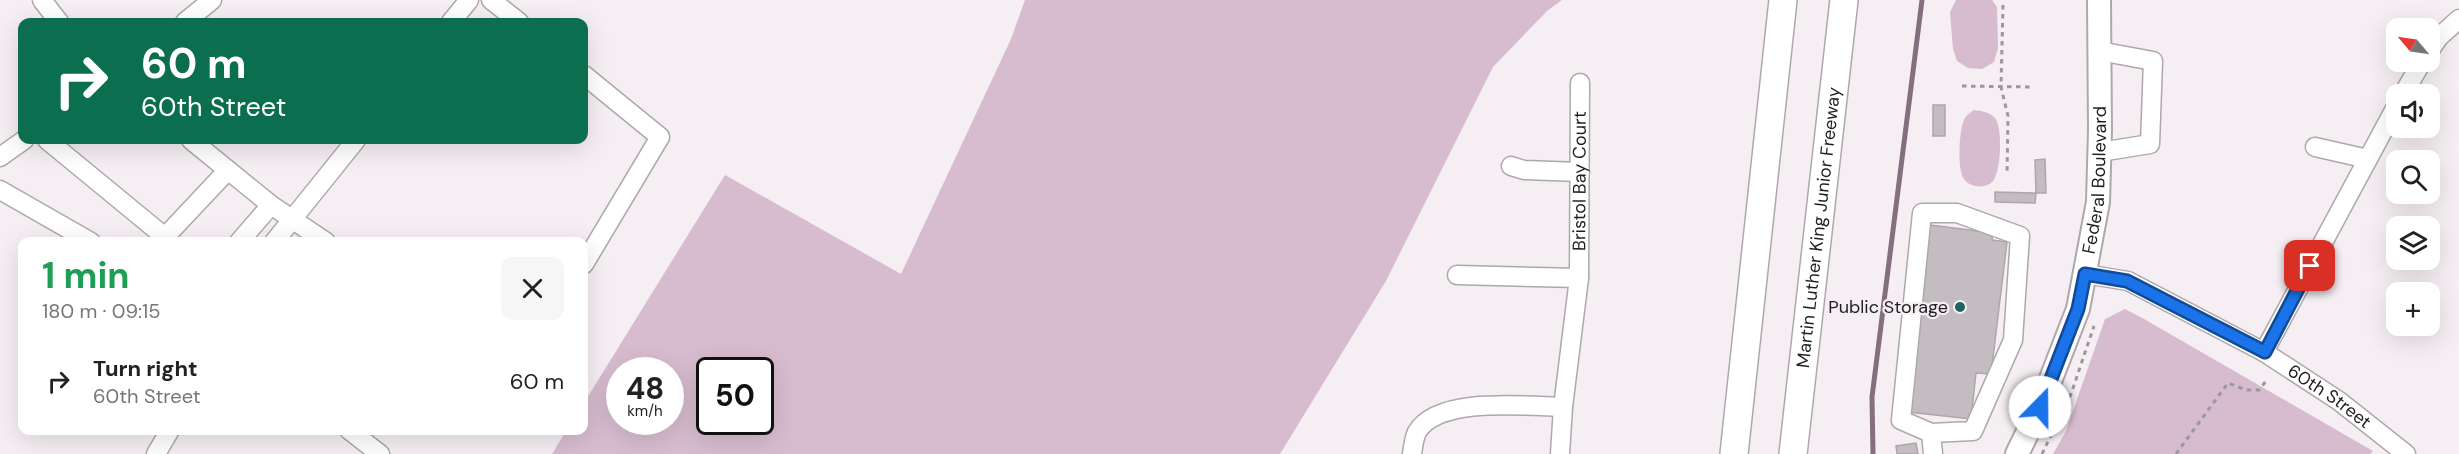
<!DOCTYPE html>
<meta charset="utf-8">
<style>
:root{--surface:#fff;--page:#f6f6f6;--text:#222;--muted:#767676}
body{margin:0;font-family:"DM Sans",sans-serif;background:var(--page);color:var(--text);height:100vh;display:flex;flex-direction:column;font-size:22px;white-space:nowrap}
*{box-sizing:border-box;margin:0}
p{font-size:20px;color:var(--muted)}
.icon{flex:none;width:33px;height:33px;fill:none;stroke:currentColor;stroke-width:2;stroke-linecap:round;stroke-linejoin:round}
.map{position:relative;flex:1;overflow:hidden}
.panel{position:absolute;left:18px;top:237px;width:570px;height:198px;display:flex;flex-direction:column;background:var(--surface);border-radius:12px;box-shadow:0 6px 24px #0002}
.panel>*{flex:none}
.top-card{position:absolute;left:18px;top:18px;width:570px;height:126px;border-radius:12px;box-shadow:0 6px 24px #0002;background:#0b6e4f;color:#fff;overflow:hidden}
.needle{width:39px;rotate:299deg}
.fabs{position:absolute;left:2386px;top:18px;display:grid;gap:12px}
.fabs a{display:grid;place-items:center;width:54px;height:54px;border-radius:12px;background:var(--surface);box-shadow:0 6px 24px #0002;font-size:30px}
.speed{position:absolute;left:606px;top:357px;display:flex;gap:12px;font-size:30px;font-weight:700;text-align:center}
.speed>*{display:grid;place-content:center;width:78px;height:78px;border-radius:50%;background:var(--surface);box-shadow:0 6px 24px #0002;line-height:1}
.speed small{font-size:15px;font-weight:400}
.speed .limit{border:3px solid #111;border-radius:9px;background:#fff;color:#111}
.pin{position:absolute;display:grid;place-items:center;width:51px;height:51px;color:#fff;margin:-26px;border-radius:12px;box-shadow:0 3px 9px #0006}
.me{position:absolute;width:66px;margin:-33px;rotate:22deg;stroke-linejoin:round;filter:drop-shadow(0 0 4px #0008)}
.turn{display:flex;align-items:center;gap:21px;height:126px;padding:0 24px;font-size:27px}
.turn .icon{width:78px;height:78px;stroke-width:2.5}
.turn b{display:block;font-size:42px;line-height:51px}
.round{display:grid;place-items:center;flex:none;width:63px;height:63px;border-radius:12px;background:var(--page)}
.overview{display:flex;align-items:center;justify-content:space-between;height:102px;padding:0 24px}
h1{font-size:36px;font-weight:700;line-height:45px;color:#1e9e55}
ul{padding:0;list-style:none}
li{display:flex;align-items:center;gap:18px;height:84px;padding:0 24px}
li div{flex:1}
li b{display:block;font-size:22px}
li em{font-style:normal}
.map>svg:first-child{display:block}
.green{fill:#d7bccf;fill-rule:evenodd}
.lines{fill:none;stroke-linecap:round;stroke-linejoin:round}
.stream{stroke:#846f7e;stroke-width:5}
.building{fill:#c3bdc1;stroke:#ada7ab;stroke-width:1.5}
.minor-casing{stroke:#aea8ac;stroke-width:21}
.major-casing{stroke:#aea8ac;stroke-width:26}
.highway-casing{stroke:#aea8ac;stroke-width:30}
.path{stroke:#9c979b;stroke-width:3;stroke-dasharray:4.5 4.5;stroke-linecap:butt}
.minor{stroke:#fff;stroke-width:18}
.major{stroke:#fff;stroke-width:22}
.highway{stroke:#fff;stroke-width:27}
.route-casing{stroke:#114b97;stroke-width:15}
.route{stroke:#1a73e8;stroke-width:10}
.poi-dot{fill:#1b6660;stroke:#f5eef3;stroke-width:2}
.labels{text-anchor:middle;stroke-width:4.5;stroke-linejoin:round;paint-order:stroke}
.street-label{font-size:18px;fill:#201e20;stroke:#f5eef3}
.poi-label{font-size:18px;fill:#201e20;stroke:#f5eef3;text-anchor:end}
</style>
<div class="map">
<svg width="2459" height="454" viewBox="0 0 2459 454">
<rect width="100%" height="100%" fill="#f5eef3"/>
<g class="green">
<path d="M1025,0H1562L1547,11L1493,67L1386,281L1280,454H552L566,431L584,430V403L725,175L901,274L1011,39ZM620,370H670V422H620ZM710,370H760V422H710Z"/>
<polygon points="1956,0 1992,0 1997,7 1998,48 1994,62 1982,69 1968,68 1957,61 1953,49 1950,12"/>
<path d="M1974,110C1982,111 1989,112 1995,118C2003,127 2001,172 1993,181C1986,189 1970,188 1964,179C1957,170 1959,130 1964,120C1966,115 1970,113 1974,110Z"/>
<polygon points="2125,309 2144,319 2373,451 2370,454 2053,454 2066,431 2105,319"/>
</g>
<g class="lines">
<polyline class="stream" points="1873,454 1872,397 1922,0"/>
</g>
<g class="building">
<rect x="1933" y="105" width="12" height="31"/>
<polygon points="2045,159 2046,193 2036,193 2035,160"/>
<polygon points="1995,192 2036,193 2035,203 1995,202"/>
<polygon points="1930,225 1993,233 1992,240 2007,242 1991,374 1976,373 1971,419 1908,412"/>
<polygon points="1916,443 1918,454 1897,454 1896,446"/>
</g>
<g class="lines">
<g class="minor-casing">
<g id="minor">
<polyline points="42,0 59,22"/>
<polyline points="491,0 519,22"/>
<polyline points="185,22 212,0"/>
<polyline points="451,22 469,0"/>
<polyline points="2430,50 2439,37 2459,19"/>
<polyline points="2099,51 2153,61 2150,144 2100,152"/>
<polyline points="584,75 660,137 584,264"/>
<polyline points="2403,94 2422,62"/>
<polyline points="47,140 165,237 228,170"/>
<polyline points="191,140 271,205 326,242"/>
<polyline points="2315,147 2368,159"/>
<polyline points="0,157 24,140"/>
<polyline points="1511,166 1524,170 1580,172"/>
<polyline points="0,190 91,242"/>
<polyline points="239,242 271,205"/>
<polyline points="274,242 356,140"/>
<path id="s1" d="M2085,274L2128,281L2264,352L2339,401L2406,454"/>
<polyline points="1457,275 1579,278"/>
<polyline points="2264,352 2397,105"/>
<polyline points="349,430 380,454"/>
<polyline points="1931,433 1901,420 1922,213 1957,213 2020,236 2013,340 1973,431 1931,433 1933,454"/>
<polyline points="156,454 170,430"/>
<path d="M1412,454C1413,447 1414,438 1417,432C1438,396 1526,406 1563,407"/>
<path id="s2" d="M1560,454L1563,407L1579,278L1580,83"/>
</g>
</g>
<g class="major-casing">
<g id="major">
<path id="s3" d="M2017,454L2040,407L2078,309L2098,202L2100,130L2099,0"/>
</g>
</g>
<g class="highway-casing">
<g id="highway">
<polyline points="1734,454 1783,0"/>
<path id="s4" d="M1793,454L1844,0"/>
</g>
</g>
<g class="path">
<polyline points="2003,5 2001,87 2008,116 2007,175"/>
<polyline points="1962,86 2030,87"/>
<polyline points="2042,454 2071,394 2094,326"/>
<polyline points="2176,454 2228,383 2246,390 2259,390 2266,381"/>
</g>
<use href="#minor" class="minor"/>
<use href="#major" class="major"/>
<use href="#highway" class="highway"/>
</g>
<g class="lines">
<g class="route-casing">
<polyline id="route" points="2040,407 2078,309 2085,274 2127,281 2265,352 2310,266"/>
</g>
<use href="#route" class="route"/>
</g>
<circle class="poi-dot" cx="1960" cy="307" r="6"/>
<g class="labels">
<g class="street-label">
<text dy="6" stroke="none"><textPath href="#s3" startOffset="288">Federal Boulevard</textPath></text>
<text dy="6" stroke="none"><textPath href="#s2" startOffset="274">Bristol Bay Court</textPath></text>
<text dy="6" stroke="none"><textPath href="#s4" startOffset="228">Martin Luther King Junior Freeway</textPath></text>
<text dy="6" stroke="none"><textPath href="#s1" startOffset="276">60th Street</textPath></text>
</g>
<g class="poi-label">
<text x="1948" y="313">Public Storage</text>
</g>
</g>
</svg>
<div class="fabs">
<a><svg class="needle" viewBox="-14 -14 28 28"><path d="M0-13l5 13h-10z" fill="#e53935"/><path d="M0 13l5-13h-10z" fill="#767676"/></svg></a>
<a><svg class="icon" aria-label="sound" viewBox="0 0 24 24"><path d="M4 9h4l5-4v14l-5-4H4zM17 9q2 3 0 6"/></svg></a>
<a><svg class="icon" aria-label="search" viewBox="0 0 24 24"><circle cx="10" cy="10" r="6"/><path d="M15 15l6 6"/></svg></a>
<a><svg class="icon" aria-label="layers" viewBox="0 0 24 24"><path d="M12 4l9 5-9 5-9-5zM3 14l9 5 9-5"/></svg></a>
<a>+</a>
</div>
<div class="speed"><div>48<small>km/h</small></div><div class="limit">50</div></div>
<div class="pin" style="left:2310px;top:266px;background:#d93025"><svg class="icon" aria-label="arrive" viewBox="0 0 24 24"><path d="M6 21V4h12l-3 4 3 4H6"/></svg></div>
<svg class="me" style="left:2040px;top:407px" viewBox="-20 -20 40 40"><circle r="19" fill="#fff"/><path d="M0-13L10 11 0 6-10 11z" fill="#1a73e8"/></svg>
<div class="top-card">
<div class="turn"><svg class="icon" aria-label="right" viewBox="0 0 24 24"><path d="M7 20v-9h11M14 6l5 5-5 5"/></svg><div><b>60 m</b>60th Street</div></div>
</div>
<section class="panel">
<div class="overview"><div><h1>1 min</h1><p>180 m · 09:15</p></div><a class="round"><svg class="icon" aria-label="close" viewBox="0 0 24 24"><path d="M6 6l12 12M18 6L6 18"/></svg></a></div>
<ul>
<li><svg class="icon" aria-label="right" viewBox="0 0 24 24"><path d="M7 20v-9h11M14 6l5 5-5 5"/></svg><div><b>Turn right</b><p>60th Street</p></div><em>60 m</em></li>
</ul>
</section>
</div>
